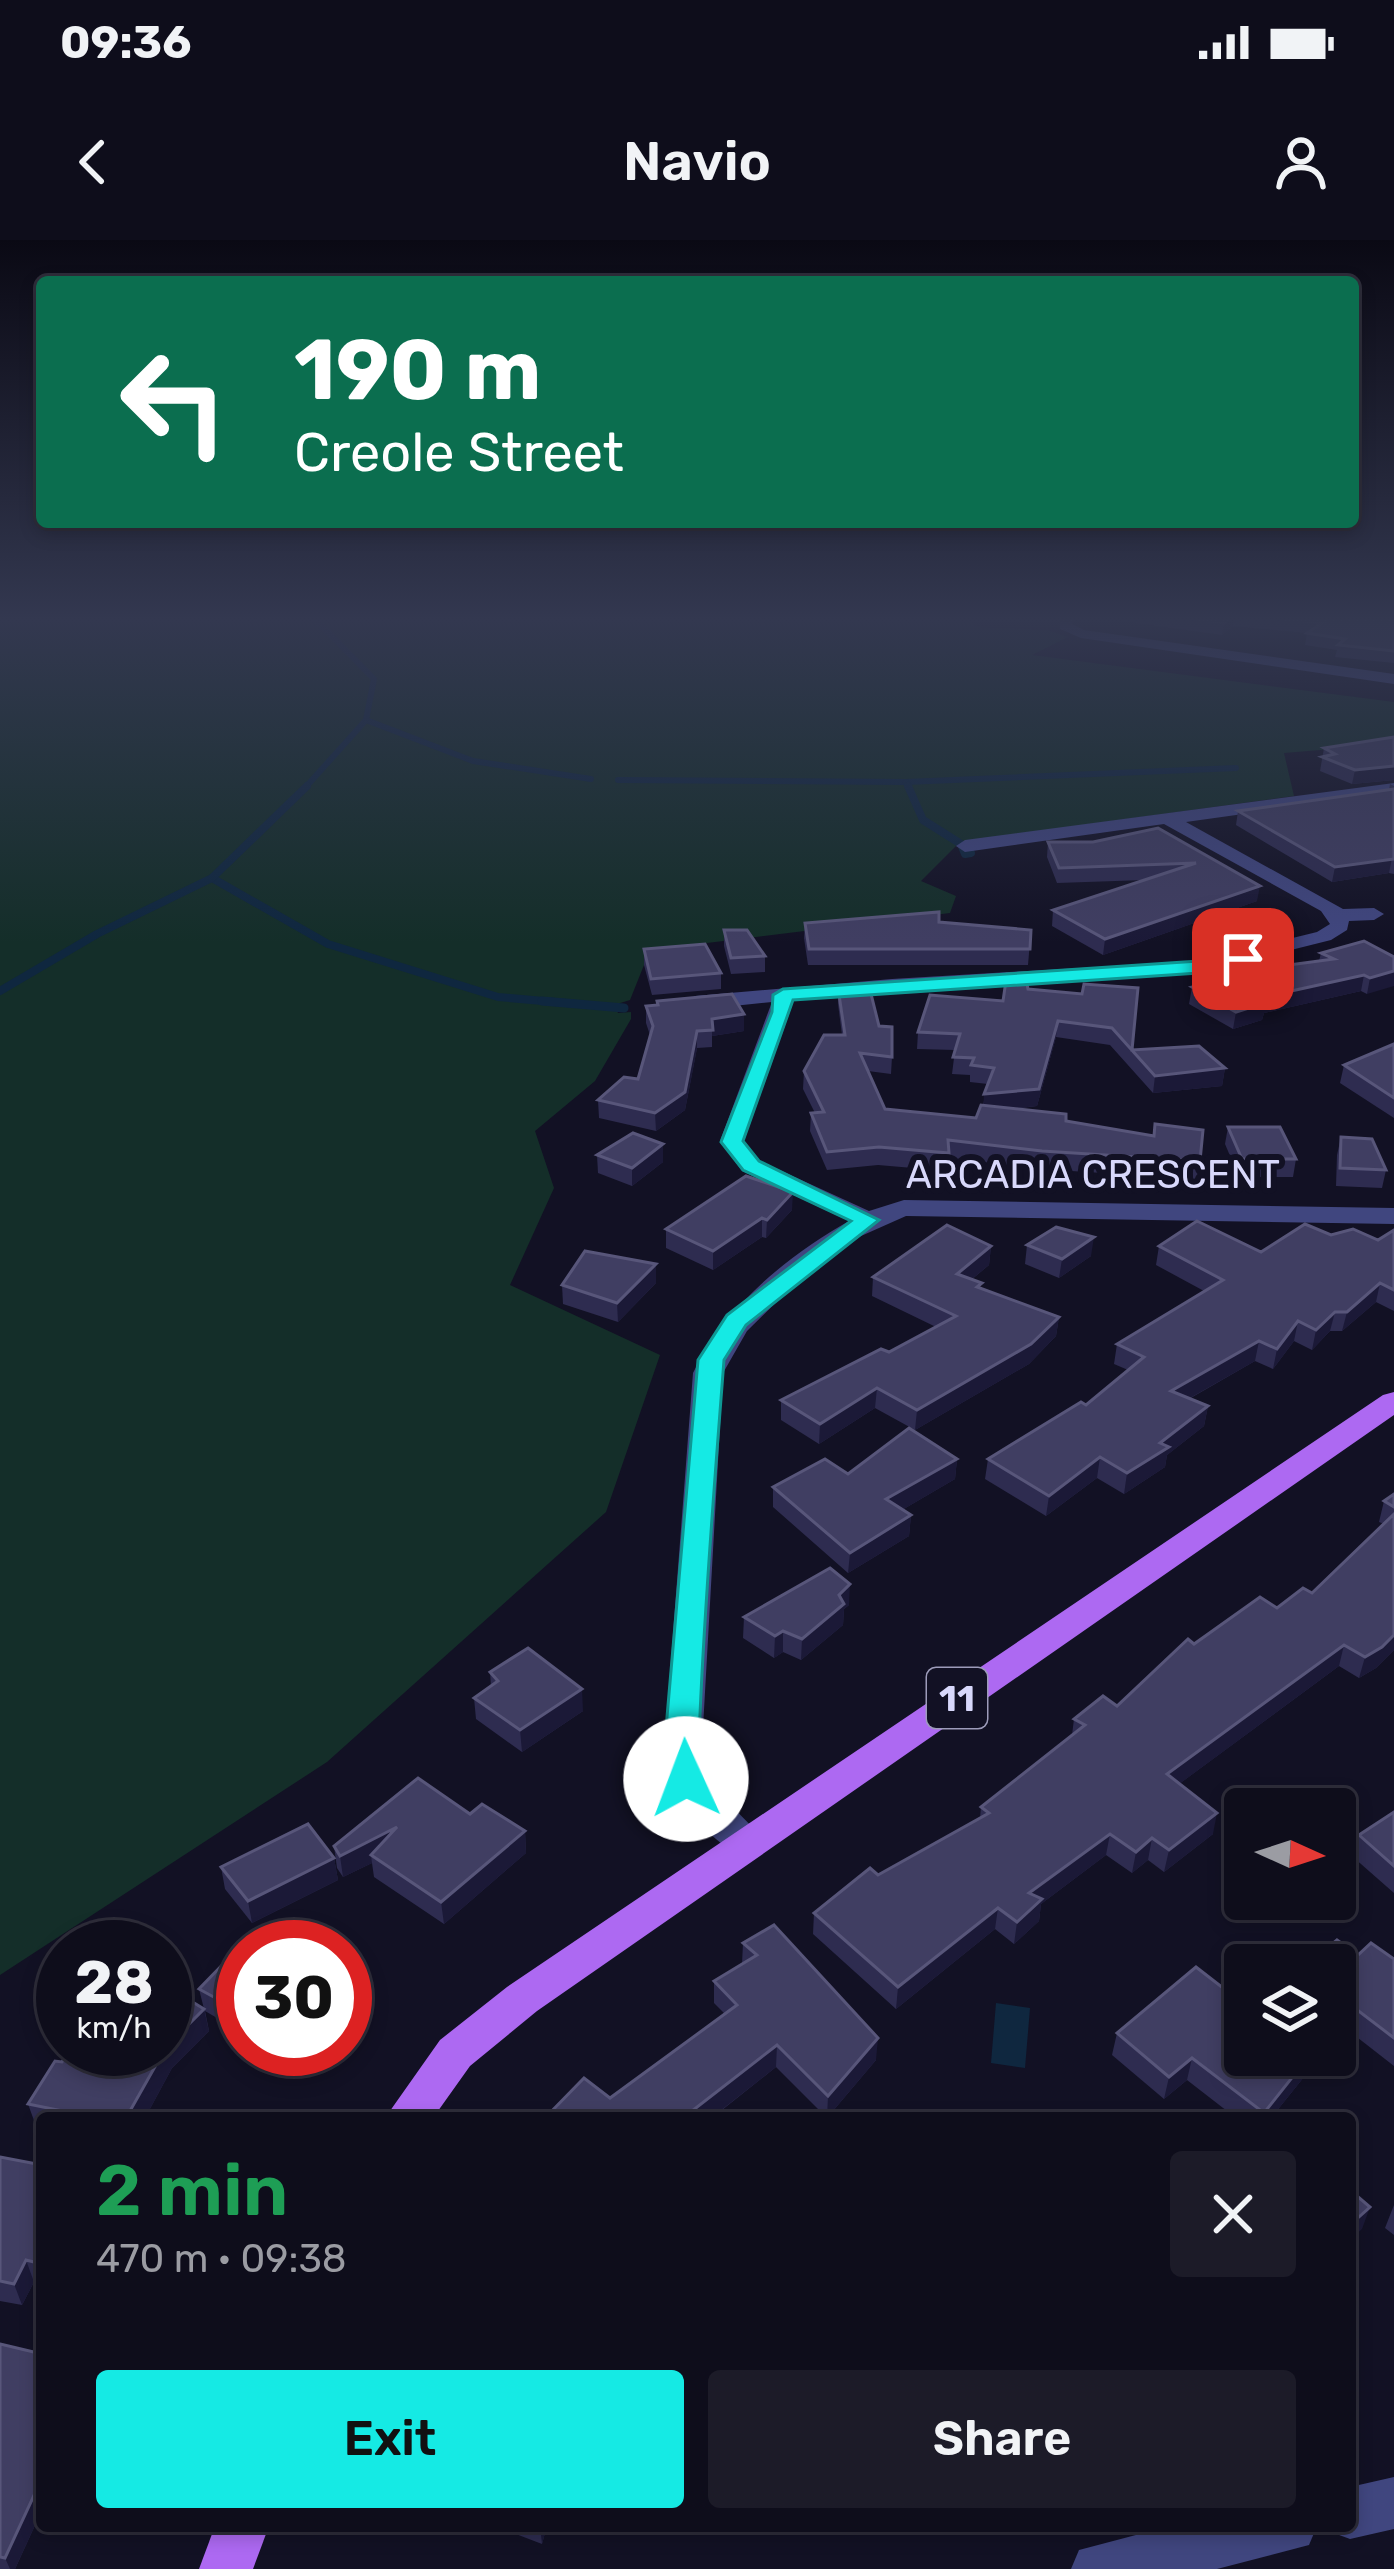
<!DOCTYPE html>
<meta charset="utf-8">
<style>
:root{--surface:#0e0d1b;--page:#1c1b28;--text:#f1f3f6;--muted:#9b9ca3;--line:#2e2d3a;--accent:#15eae4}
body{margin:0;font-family:Rubik,sans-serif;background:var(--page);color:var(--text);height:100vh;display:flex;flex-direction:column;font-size:45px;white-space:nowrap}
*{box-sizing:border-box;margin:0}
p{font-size:39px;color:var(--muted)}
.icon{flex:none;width:66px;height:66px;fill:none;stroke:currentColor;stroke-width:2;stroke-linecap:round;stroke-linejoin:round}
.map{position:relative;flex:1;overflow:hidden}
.panel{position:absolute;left:36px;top:1872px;width:1320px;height:420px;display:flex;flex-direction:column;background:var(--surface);border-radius:12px;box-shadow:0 6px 18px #0003,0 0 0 3px var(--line)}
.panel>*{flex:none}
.hud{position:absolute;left:36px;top:36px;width:1323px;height:252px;border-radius:12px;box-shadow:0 6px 18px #0003,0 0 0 3px var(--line);background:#0b6e4f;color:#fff;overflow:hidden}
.needle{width:78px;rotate:93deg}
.fabs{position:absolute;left:1224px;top:1548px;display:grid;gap:24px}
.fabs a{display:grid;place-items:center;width:132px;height:132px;border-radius:12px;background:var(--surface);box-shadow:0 6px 18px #0003,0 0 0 3px var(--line);font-size:60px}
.speed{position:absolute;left:36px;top:1680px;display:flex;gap:24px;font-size:60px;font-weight:700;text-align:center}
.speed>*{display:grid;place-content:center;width:156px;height:156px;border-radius:50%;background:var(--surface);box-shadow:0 6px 18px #0003,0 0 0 3px var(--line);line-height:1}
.speed small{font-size:30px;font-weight:400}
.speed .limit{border:18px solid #d22;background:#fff;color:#111}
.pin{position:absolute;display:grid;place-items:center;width:102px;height:102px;color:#fff;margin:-51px;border-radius:24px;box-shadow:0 6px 18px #0006}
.me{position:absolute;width:132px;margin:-66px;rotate:358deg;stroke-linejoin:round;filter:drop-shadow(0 0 9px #0008)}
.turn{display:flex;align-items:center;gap:42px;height:252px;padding:0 60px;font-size:54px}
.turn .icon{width:156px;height:156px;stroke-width:2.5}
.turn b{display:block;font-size:84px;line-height:102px}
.round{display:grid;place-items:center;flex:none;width:126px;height:126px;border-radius:12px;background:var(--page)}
.overview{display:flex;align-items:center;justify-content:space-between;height:204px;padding:0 60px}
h1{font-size:72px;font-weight:600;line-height:90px;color:#1e9e55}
.cta{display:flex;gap:24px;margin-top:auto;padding:24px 60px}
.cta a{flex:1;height:138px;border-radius:12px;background:var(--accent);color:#111;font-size:48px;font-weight:600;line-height:138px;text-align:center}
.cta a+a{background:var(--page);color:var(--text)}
.status{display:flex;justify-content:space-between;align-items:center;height:84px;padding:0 60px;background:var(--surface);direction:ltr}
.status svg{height:33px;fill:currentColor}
header{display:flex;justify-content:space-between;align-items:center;height:156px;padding:0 60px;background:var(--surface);font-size:54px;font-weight:600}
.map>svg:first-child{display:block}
.green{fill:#142e29}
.water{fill:#0f273f}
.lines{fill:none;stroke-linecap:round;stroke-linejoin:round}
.stream-far2{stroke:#0f273f;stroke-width:6}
.stream-far1{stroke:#0f273f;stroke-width:8}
.stream{stroke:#0f273f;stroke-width:9}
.minor{fill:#40467f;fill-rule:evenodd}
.major{fill:#ad69f2;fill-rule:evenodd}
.wall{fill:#2e2c50}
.shaded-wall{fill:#1b1937}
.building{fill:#403e62;stroke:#58567a;stroke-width:3}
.route{fill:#15eae4;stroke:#0e9894;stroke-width:3}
.labels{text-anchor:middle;stroke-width:12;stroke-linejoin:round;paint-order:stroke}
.shield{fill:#121124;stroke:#9d9cba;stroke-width:3}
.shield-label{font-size:36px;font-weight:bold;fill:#d8d8fb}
.street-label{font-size:39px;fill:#d8d8fb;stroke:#121124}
</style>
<div class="status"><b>09:36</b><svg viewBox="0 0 49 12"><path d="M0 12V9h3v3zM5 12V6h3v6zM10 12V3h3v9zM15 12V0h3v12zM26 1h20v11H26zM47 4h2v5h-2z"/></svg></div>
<header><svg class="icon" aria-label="back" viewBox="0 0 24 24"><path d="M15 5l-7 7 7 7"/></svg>Navio<svg class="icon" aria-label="person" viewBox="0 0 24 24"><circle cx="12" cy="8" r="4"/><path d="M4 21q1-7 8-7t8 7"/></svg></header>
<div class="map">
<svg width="1394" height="2329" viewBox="0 0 1394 2329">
<rect width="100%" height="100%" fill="#121124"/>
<polygon class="green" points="0,377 972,377 976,387 1047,390 1068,397 1032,415 1394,462 1394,504 1284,513 1294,556 960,602 921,641 956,656 950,673 650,710 630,760 614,765 618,773 631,772 631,779 595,841 535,891 554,948 510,1045 660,1115 606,1272 327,1522 0,1735"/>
<polygon class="water" points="996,1763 1030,1768 1025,1828 991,1823"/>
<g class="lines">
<g class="stream-far2">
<polyline points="366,480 473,521 591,539"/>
<polyline points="618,540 906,542 1236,528"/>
<polyline points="906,542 909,549"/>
<polyline points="304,549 366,480 374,439 313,377"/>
</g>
<g class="stream-far1">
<polyline points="908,546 923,580 961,604 965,614 971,613"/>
<polyline points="212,638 328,704 498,757 577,764"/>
<polyline points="0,751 97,694 212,638 307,546"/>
</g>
<polyline class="stream" points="542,761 624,768"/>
<g class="minor">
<polygon points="1060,377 1074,377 1072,384 1084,390 1394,434 1394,444 1081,398 1060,389"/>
<path d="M1394,543V553L1186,582L1343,669L1374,668L1384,674L1374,680L1349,681L1347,690L1331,700L1199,733L794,760L744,901L760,921L869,971L904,960L1394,968V984L906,976L861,996L800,1039L747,1091L723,1133L701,1523L709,1543L768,1603L762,1614C721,1626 676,1556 663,1523L693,1133C724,1068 787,1016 849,981L742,931L720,901L772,762L695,770L684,763L695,756L892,739L1199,721L1317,692L1330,684L1321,671L1164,584L965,612L956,606L965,600Z"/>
<polygon points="1394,2237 1394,2289 1350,2299 1331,2292 1329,2286 1350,2286 1350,2247"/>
<polygon points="1170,2286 1317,2286 1309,2305 1217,2329 1071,2329 1079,2310"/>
</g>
<g class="major">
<polygon points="1394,1152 1394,1175 537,1771 470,1826 433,1878 385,1878 440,1800 507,1747 1383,1155"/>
<polygon points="215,2286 269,2286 253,2329 199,2329"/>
</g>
</g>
<g class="wall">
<polygon points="1115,377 1394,377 1394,423 1335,417 1337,410 1305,405 1307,393 1233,386 1222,395 1115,380"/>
<polygon points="1394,497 1394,540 1352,544 1320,531 1324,508"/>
<polygon points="1390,544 1394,546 1394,634 1389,633 1332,642 1236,585 1238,571 1389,550"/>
<polygon points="1158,588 1257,661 1103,715 1052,686 1053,670 1145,640 1057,643 1047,617 1048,602 1093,602"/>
<polygon points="939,682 1031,690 1028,725 808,725 804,698 805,683"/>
<polygon points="724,690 765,716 765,732 731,734 724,706"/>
<polygon points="644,709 721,733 721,749 652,755 644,725"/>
<polygon points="1321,713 1394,717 1367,754 1361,751 1264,773 1262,780 1233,789 1189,764 1192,747 1319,721"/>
<polygon points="838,748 879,786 892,817 891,834 868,831 885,869 976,878 983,865 988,844 970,842 970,835 952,834 955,810 917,809 918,792 1003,761 1028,749 1082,754 1132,810 1225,828 1222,846 1153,853 1110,805 1056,797 1037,866 1013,869 1066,881 1153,896 1155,884 1200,921 1197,939 1040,929 949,918 948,931 878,925 827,930 810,891 811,873 815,873 803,849 804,831 842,795 838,764"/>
<polygon points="646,766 744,774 744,791 712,796 712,807 697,808 685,870 656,891 599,878 598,860 638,839 650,795 646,783"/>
<polygon points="1394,804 1394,878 1340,843 1344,825"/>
<polygon points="1228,887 1296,919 1293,937 1239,937 1225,904"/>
<polygon points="1341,897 1386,930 1382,948 1336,946 1337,915"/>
<polygon points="663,904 663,922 632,946 598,933 597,915"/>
<polygon points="792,970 766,998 762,997 713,1030 666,1008 666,989"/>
<polygon points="1394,990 1394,1071 1376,1062 1342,1091 1330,1091 1312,1110 1294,1101 1273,1129 1255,1121 1189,1159 1208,1166 1204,1186 1167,1215 1165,1227 1124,1254 1097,1238 1046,1276 985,1239 988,1219 1086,1165 1128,1130 1114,1124 1117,1104 1204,1051 1156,1025 1159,1006 1261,1012 1331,995 1378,1000"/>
<polygon points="1027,1005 1091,1016 1059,1038 1025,1024"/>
<polygon points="991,1006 989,1025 971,1040 981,1049 1059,1077 1056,1096 1029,1124 915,1190 875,1168 819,1204 781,1180 781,1160 889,1112 936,1087 872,1056 873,1037"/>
<polygon points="656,1043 618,1082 563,1064 562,1045"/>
<polygon points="957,1219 955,1239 902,1270 911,1275 909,1296 848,1333 773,1267 773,1247"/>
<polygon points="1394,1254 1394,1410 1376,1428 1359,1438 1339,1426 1179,1544 1213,1594 1164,1632 1148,1620 1132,1633 1106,1615 1041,1664 1039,1681 1014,1704 995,1689 896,1769 813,1694 814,1673 878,1635 980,1578 981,1567 1072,1495 1074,1479 1117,1466 1194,1404 1312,1353 1384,1284 1379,1282 1384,1261"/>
<polygon points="849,1365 844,1369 843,1385 801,1420 783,1412 774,1418 743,1398 744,1377"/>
<polygon points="490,1432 583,1471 522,1512 476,1479 474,1458 491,1446"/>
<polygon points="1245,1569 1245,1594 1228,1582 1231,1571"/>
<polygon points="1394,1572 1394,1653 1353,1617 1359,1595"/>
<polygon points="525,1591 526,1613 444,1684 374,1637 372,1623 343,1637 337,1628 334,1606"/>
<polygon points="334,1618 338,1640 252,1683 225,1649 221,1627"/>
<polygon points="743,1703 876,1820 827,1878 776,1827 712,1878 545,1878 610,1858 725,1774 714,1763 714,1741 742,1724"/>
<polygon points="1358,1715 1394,1719 1394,1826 1335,1780 1335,1725"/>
<polygon points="243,1730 243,1793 205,1771 209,1791 172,1828 145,1878 42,1878 42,1887 36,1886 28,1864 62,1822 204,1769 199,1749"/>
<polygon points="1117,1793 1304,1837 1271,1878 1236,1878 1187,1840 1164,1859 1112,1815"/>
<polygon points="0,1917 42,1925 42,2044 34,2042 22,2065 0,2061"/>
<polygon points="1394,1965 1394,1995 1385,1988"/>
<polygon points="0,2104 42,2114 42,2270 15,2329 0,2329"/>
<polygon points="495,2286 547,2286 542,2304"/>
</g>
<g class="shaded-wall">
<polygon points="1231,377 1234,377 1233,386 1222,395 1224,383"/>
<polygon points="1394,526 1394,540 1352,544 1355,530"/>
<polygon points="1392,618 1389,633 1332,642 1335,627"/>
<polygon points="1260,646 1257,661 1103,715 1105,699"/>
<polygon points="1394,731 1394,746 1367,754 1370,738"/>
<polygon points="1364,735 1361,751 1264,773 1262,780 1233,789 1236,772 1259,758"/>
<polygon points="744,774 744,791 712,796 712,779"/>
<polygon points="1058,781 1056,797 1037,866 983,872 984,854"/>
<polygon points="697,791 697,808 685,870 656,891 655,873"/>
<polygon points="1225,828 1222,846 1153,853 1155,836"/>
<polygon points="663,904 663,922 632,946 632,928"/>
<polygon points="793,952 792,970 766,998 767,980"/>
<polygon points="762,978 762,997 713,1030 713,1011"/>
<polygon points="1094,997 1091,1016 1059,1038 1062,1019"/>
<polygon points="991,1006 989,1025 955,1053 957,1034"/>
<polygon points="656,1024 656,1043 618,1082 617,1063"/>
<polygon points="1380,1043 1376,1062 1342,1091 1347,1072"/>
<polygon points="1335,1072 1330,1091 1312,1110 1316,1090"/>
<polygon points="1059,1077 1056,1096 1029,1124 915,1190 917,1170"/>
<polygon points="1298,1081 1294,1101 1273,1129 1277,1109"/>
<polygon points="1259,1101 1255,1121 1167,1171 1171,1151"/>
<polygon points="877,1148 875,1168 819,1204 820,1184"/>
<polygon points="1208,1166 1204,1186 1167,1215 1165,1227 1124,1254 1127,1233 1160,1203"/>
<polygon points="1100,1217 1097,1238 1046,1276 1049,1256"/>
<polygon points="957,1219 955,1239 885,1280 886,1259"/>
<polygon points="911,1275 909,1296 848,1333 850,1313"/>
<polygon points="850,1344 849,1365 844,1369 843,1385 801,1420 802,1399"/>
<polygon points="783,1391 783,1412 774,1418 775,1396"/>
<polygon points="1394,1395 1394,1410 1376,1428 1359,1438 1365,1417"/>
<polygon points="1344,1405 1339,1426 1163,1556 1167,1534"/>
<polygon points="582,1449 583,1471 522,1512 520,1490"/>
<polygon points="1217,1573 1213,1594 1164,1632 1169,1610"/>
<polygon points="397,1587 371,1615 372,1623 343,1637 340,1616"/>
<polygon points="525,1591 526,1613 444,1684 441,1662"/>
<polygon points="1110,1594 1106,1615 1041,1664 1039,1681 1014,1704 1017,1682 1029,1653"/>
<polygon points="1152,1598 1148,1620 1132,1633 1136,1612"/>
<polygon points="334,1618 338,1640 252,1683 248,1661"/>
<polygon points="998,1668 995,1689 896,1769 898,1747"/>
<polygon points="204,1769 209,1791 172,1828 145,1878 126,1878 167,1806"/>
<polygon points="878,1798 876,1820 827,1878 828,1856"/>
<polygon points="777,1805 776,1827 711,1878 683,1878"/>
<polygon points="1310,1815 1304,1837 1271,1878 1263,1878 1264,1873"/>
<polygon points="1192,1818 1187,1840 1164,1859 1169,1837"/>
<polygon points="1370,1967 1362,1989 1350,2000 1350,1985"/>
<polygon points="26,2020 34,2042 22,2065 14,2044"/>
<polygon points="36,2251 42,2270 15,2329 10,2329 5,2318"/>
<polygon points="540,2286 547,2286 542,2304"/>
</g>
<g class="building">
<polygon points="1182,377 1231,377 1224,383"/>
<polygon points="1265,377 1394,377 1394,411 1338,405 1345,399 1307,393 1322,383"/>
<polygon points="1394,497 1394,526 1355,530 1322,517 1335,514 1324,508"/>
<polygon points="1394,549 1394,619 1335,627 1238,571"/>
<polygon points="1158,588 1260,646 1105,699 1053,670 1196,623 1059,628 1048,602 1093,602"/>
<polygon points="939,672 939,682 1031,690 1030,709 809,709 805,683"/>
<polygon points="724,690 747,690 765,716 731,718"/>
<polygon points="1364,701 1394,717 1394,731 1370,738 1364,735 1259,758 1265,763 1236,772 1192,747 1274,727 1334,719 1321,713"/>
<polygon points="705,704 721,733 651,739 644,709"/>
<polygon points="1025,733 1028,749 1082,754 1084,744 1138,748 1132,810 1199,806 1225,828 1155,836 1112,788 1058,781 1039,849 984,854 994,828 971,825 974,818 953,817 960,794 918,792 930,755 1003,761 1007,734"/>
<polygon points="838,748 870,750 879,786 892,787 892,817 860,813 885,869 976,878 981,865 1066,874 1066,881 1154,896 1155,884 1203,890 1200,921 1042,911 948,900 949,913 879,907 827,912 811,873 824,872 804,831 824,795 845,795"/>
<polygon points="732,754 744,774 712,779 713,790 697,791 685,852 655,873 598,860 624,837 638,839 653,786 646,766 658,765 657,761"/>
<polygon points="1394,804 1394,858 1344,825"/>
<polygon points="1228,887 1280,887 1296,919 1242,919"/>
<polygon points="633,893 663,904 632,928 597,915"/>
<polygon points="1341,897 1372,899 1386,930 1340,928"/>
<polygon points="746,936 793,952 767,980 762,978 713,1011 666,989"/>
<polygon points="1197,981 1261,1012 1305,984 1331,995 1353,989 1378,1000 1394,990 1394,1050 1380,1043 1347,1072 1335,1072 1316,1090 1298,1081 1277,1109 1259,1101 1171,1151 1208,1166 1160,1203 1169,1207 1127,1233 1100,1217 1049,1256 988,1219 1081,1162 1086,1165 1144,1117 1117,1104 1223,1040 1159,1006"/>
<polygon points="947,985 991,1006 957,1034 982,1043 977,1047 1059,1077 1031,1104 917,1170 877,1148 820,1184 781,1160 881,1109 889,1112 956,1076 873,1037"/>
<polygon points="1056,987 1094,997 1062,1019 1027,1005"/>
<polygon points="585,1011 656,1024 617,1063 562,1045"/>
<polygon points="909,1188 957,1219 886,1259 911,1275 850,1313 773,1247 825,1219 848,1234"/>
<polygon points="1394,1254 1394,1267 1384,1261"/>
<polygon points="1394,1274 1394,1395 1382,1407 1365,1417 1344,1405 1167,1534 1217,1573 1169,1610 1152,1598 1136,1612 1110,1594 1029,1653 1042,1659 1017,1682 998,1668 898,1747 814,1673 870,1628 878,1635 989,1573 981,1567 1085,1485 1074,1479 1103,1456 1117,1466 1188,1399 1194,1404 1260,1357 1277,1368 1303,1348 1312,1353"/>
<polygon points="830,1328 850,1344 839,1355 844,1364 802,1399 783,1391 775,1396 744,1377"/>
<polygon points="528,1408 582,1449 520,1490 474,1458 498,1441 490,1432"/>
<polygon points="418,1538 470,1574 482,1564 525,1591 441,1662 371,1615 397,1587 340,1616 334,1606"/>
<polygon points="1257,1550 1286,1569 1245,1569 1245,1581 1231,1571"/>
<polygon points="1394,1572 1394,1626 1359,1595"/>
<polygon points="308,1584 334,1618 248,1661 221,1627"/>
<polygon points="774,1685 878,1798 828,1856 777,1805 683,1878 545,1878 584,1838 610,1858 737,1765 714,1741 757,1715 743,1703"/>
<polygon points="290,1700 304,1707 283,1707"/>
<polygon points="1337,1700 1358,1715 1371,1703 1394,1719 1394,1798 1335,1753 1335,1725 1307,1725"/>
<polygon points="226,1721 243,1730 243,1773 199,1749"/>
<polygon points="1196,1727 1245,1765 1245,1815 1310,1815 1264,1873 1192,1818 1169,1837 1117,1793"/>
<polygon points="165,1745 204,1769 165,1808"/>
<polygon points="70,1809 165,1809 126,1878 97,1878 28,1864 55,1821 62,1822"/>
<polygon points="0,1917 42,1925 42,2015 38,2023 26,2020 14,2044 0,2041"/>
<polygon points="1350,1950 1370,1967 1350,1985"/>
<polygon points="0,2104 42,2114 42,2252 36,2251 5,2318 0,2317"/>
</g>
<linearGradient id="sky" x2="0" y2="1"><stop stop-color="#0a0914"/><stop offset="0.54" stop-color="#333850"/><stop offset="1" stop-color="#333850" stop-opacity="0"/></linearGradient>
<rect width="1394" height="703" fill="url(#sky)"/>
<path class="route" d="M1243,714L1252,719L1249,723L1199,733L793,760L743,901L759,921L879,980L746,1085L724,1120C715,1238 705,1356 700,1475C699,1496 708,1530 698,1548L686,1551L673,1548L665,1500L698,1120L727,1075L851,981L743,930L721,902L772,772L773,755L783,749L1199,721Z"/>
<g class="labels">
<rect class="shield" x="927" y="1428" width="60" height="60" rx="9"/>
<g class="shield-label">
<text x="957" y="1471">11</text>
</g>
<g class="street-label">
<text x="1093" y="948">ARCADIA CRESCENT</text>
</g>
</g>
</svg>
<div class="fabs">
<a><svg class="needle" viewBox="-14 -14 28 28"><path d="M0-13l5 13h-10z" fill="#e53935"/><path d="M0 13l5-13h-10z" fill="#9b9ca3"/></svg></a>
<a><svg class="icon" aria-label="layers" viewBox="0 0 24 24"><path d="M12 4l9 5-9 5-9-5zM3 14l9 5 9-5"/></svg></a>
</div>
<div class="speed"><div>28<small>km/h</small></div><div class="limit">30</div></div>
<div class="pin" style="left:1243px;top:719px;background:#d93025"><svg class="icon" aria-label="arrive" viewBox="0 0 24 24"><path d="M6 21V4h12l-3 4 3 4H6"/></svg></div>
<svg class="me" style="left:686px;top:1539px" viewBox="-20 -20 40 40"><circle r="19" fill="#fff"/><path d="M0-13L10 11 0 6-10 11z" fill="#15eae4"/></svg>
<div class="hud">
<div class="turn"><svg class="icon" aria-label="left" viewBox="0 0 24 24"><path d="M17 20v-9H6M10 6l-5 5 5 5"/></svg><div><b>190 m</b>Creole Street</div></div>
</div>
<section class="panel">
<div class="overview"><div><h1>2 min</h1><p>470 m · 09:38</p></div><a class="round"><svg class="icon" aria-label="close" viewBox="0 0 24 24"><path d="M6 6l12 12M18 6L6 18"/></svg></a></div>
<div class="cta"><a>Exit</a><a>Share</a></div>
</section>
</div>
